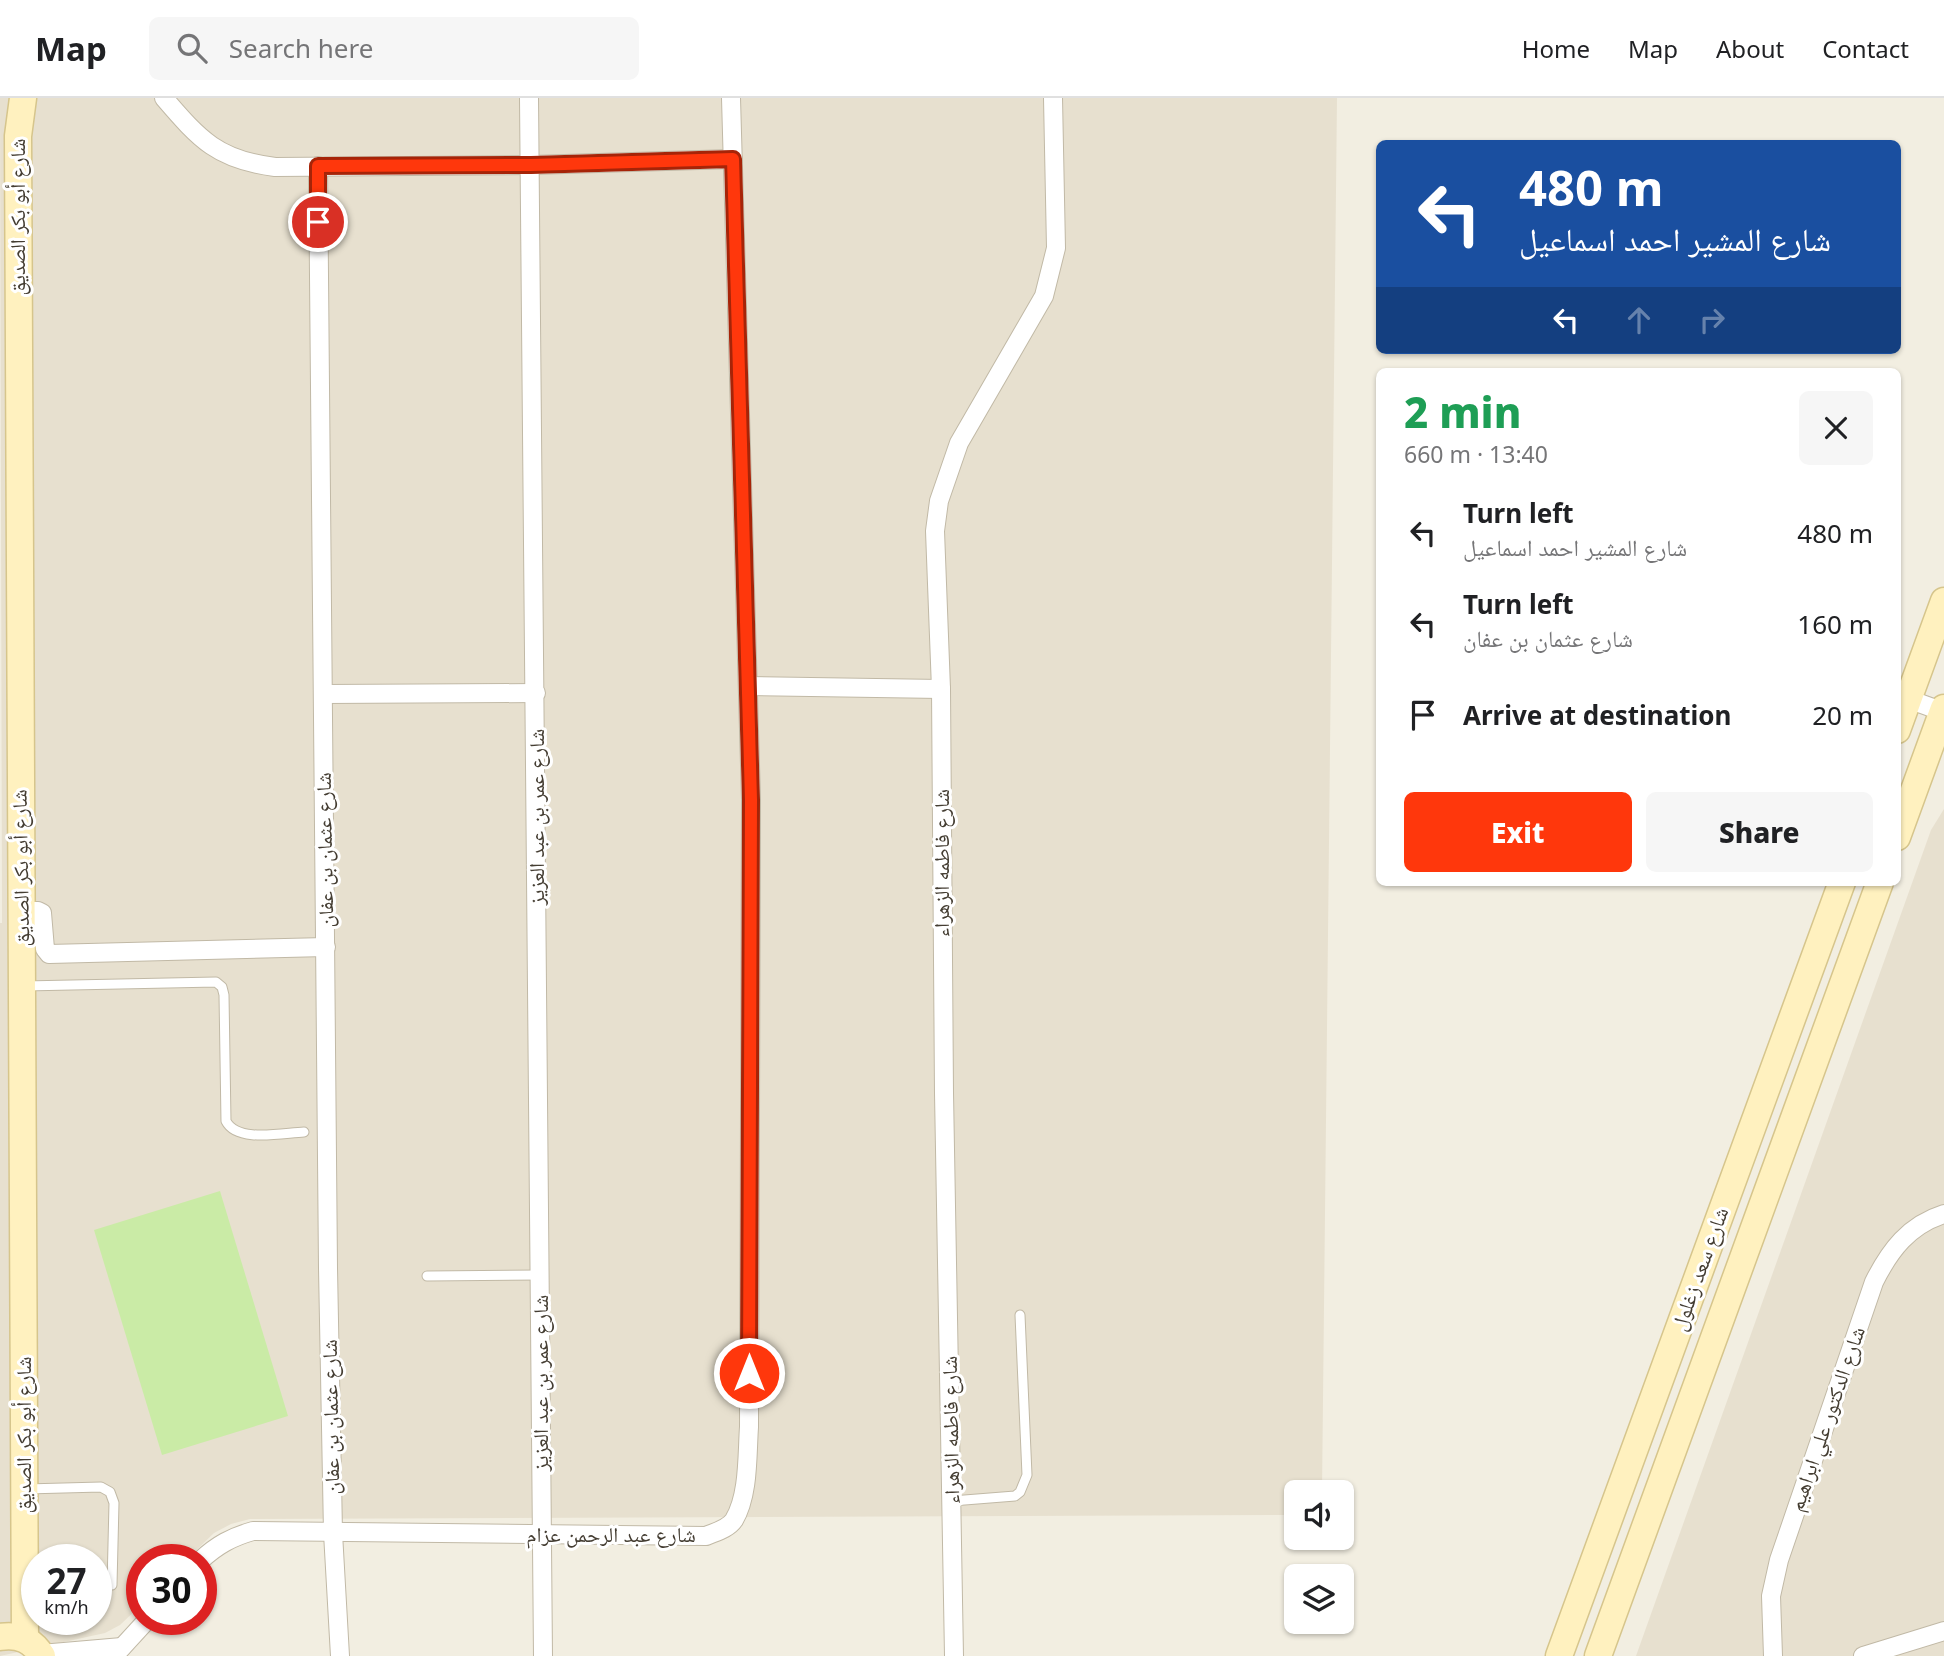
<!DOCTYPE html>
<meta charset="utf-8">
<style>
:root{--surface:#fff;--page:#f6f6f6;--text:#202124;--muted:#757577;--line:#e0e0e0;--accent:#ff370c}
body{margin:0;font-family:"Noto Sans","Noto Naskh Arabic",sans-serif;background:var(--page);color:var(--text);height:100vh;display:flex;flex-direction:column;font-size:26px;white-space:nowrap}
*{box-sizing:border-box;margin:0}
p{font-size:23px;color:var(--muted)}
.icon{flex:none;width:38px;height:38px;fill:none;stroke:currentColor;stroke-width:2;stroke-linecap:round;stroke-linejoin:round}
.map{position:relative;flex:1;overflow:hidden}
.drawer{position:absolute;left:1376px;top:270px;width:525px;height:518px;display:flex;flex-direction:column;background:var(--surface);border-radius:10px;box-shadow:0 2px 5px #0004}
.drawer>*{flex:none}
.top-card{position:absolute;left:1376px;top:42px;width:525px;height:214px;border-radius:10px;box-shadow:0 2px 5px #0004;background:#1a4fa0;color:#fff;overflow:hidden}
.tools{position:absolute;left:1284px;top:1382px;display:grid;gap:14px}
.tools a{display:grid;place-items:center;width:70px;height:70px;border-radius:10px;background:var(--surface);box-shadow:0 2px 5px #0004;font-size:35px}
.speed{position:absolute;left:21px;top:1446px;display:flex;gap:14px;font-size:35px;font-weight:700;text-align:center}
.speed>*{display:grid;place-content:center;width:91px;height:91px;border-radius:50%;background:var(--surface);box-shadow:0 2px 5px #0004;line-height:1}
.speed small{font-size:18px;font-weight:400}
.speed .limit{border:10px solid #d22;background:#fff;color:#111}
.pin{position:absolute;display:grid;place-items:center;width:60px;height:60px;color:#fff;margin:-30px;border:4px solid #fff;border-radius:50%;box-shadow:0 2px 7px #0007}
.me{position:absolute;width:77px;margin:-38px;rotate:0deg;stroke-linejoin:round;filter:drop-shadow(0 0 5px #0008)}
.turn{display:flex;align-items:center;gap:24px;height:147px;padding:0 28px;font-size:32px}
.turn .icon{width:91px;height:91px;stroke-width:2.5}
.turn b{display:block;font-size:49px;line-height:60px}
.lanes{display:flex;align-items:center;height:66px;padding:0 28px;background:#0003;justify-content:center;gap:35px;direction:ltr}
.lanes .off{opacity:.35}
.round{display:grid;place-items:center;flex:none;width:74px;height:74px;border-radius:10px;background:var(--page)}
.headline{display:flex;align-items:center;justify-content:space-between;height:119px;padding:0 28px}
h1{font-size:42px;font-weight:800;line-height:52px;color:#1e9e55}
.action{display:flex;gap:14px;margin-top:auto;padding:14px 28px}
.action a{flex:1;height:80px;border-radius:10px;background:var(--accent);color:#fff;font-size:28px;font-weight:800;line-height:80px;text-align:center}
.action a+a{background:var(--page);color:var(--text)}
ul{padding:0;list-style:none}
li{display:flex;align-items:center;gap:21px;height:91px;padding:0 28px}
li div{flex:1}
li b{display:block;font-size:26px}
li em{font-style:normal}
header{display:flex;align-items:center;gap:42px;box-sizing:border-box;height:98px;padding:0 35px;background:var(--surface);border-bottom:2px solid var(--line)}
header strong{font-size:33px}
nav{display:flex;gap:38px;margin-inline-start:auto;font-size:24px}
.search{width:490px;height:63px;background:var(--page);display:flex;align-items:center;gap:18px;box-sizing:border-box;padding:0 24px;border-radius:10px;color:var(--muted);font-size:26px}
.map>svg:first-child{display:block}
.residential{fill:#e7e0cf;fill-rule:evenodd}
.green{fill:#caeba6}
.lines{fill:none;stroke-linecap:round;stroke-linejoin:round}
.lane-casing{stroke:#c1b9a6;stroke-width:11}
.street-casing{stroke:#c1b9a6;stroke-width:20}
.secondary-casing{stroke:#d6c58c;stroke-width:29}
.lane{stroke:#fff;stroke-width:9}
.street{stroke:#fff;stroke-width:18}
.secondary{stroke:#fff1bf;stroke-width:26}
.route-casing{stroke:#a62408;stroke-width:18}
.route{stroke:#ff370c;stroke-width:12}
.labels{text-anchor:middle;stroke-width:6;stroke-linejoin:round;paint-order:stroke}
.street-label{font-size:21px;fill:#443d32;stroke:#fff}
</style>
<header>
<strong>Map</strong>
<div class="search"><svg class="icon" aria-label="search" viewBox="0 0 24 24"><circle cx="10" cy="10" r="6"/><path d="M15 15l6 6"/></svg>Search here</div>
<nav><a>Home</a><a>Map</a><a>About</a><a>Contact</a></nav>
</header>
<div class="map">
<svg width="1944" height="1558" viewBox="0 0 1944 1558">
<rect width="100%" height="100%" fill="#f2eee1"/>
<g class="residential">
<path d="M0,0H1337L1322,1395H1297V1417L250,1421L231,1426L214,1435L187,1461H142V1506L120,1527L105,1535L0,1558V825H2ZM37,1461H96V1521H37Z"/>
<polygon points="1944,711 1944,1558 1636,1558 1931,732"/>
</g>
<polygon class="green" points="220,1093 288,1318 162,1357 94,1132"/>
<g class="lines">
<g class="lane-casing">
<g id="lane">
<path d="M24,888L216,884L222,889L224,897L226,1023C237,1045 282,1035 304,1034"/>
<polyline points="427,1178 540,1177"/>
<polyline points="26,1391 101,1389 110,1394 114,1405 112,1487"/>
<polyline points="952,1403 1015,1398 1020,1394 1027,1377 1020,1217"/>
</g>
</g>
<g class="street-casing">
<g id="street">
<path d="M164,0C200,42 218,62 275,69L531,67L733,61"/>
<polyline points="529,0 543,1558"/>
<polyline points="318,68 328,1170 333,1435 340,1558"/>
<polyline points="748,588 941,591"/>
<polyline points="324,596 536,595"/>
<polyline points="1908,601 1944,614"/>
<polyline points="22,813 38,813 42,815 45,851 49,856 326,849"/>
<path d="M201,1462C217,1447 232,1439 253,1433L706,1438C715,1434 728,1431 734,1422C749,1397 747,1357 749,1329L751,702L731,0"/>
<polyline points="41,1556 122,1549"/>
<polyline points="115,1557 148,1521"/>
<polyline points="954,1558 944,995 941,591 935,433 939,403 959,345 1044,198 1056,150 1053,0"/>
<path d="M1773,1558L1771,1498L1779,1462L1874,1184C1890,1152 1909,1127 1944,1116"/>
<polyline points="1863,1558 1944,1533"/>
</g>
</g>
<g class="secondary-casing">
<g id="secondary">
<polyline points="23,0 18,38 25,1541"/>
<polyline points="1897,632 1944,503"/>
<polyline points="1897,739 1944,610"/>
<path d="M0,1539C19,1536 32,1542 42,1558"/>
<polyline points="1559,1558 1842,784"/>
<polyline points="1598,1558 1880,784"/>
</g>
</g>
<use href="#lane" class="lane"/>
<use href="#street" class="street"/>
<use href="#secondary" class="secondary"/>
</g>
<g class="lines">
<g class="route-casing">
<polyline id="route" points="318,124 318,68 531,67 733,61 751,702 749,1275"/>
</g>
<use href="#route" class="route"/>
</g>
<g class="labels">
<g class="street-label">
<text transform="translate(18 119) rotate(-90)" y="7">شارع أبو بكر الصديق</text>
<text transform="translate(537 719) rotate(-90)" y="7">شارع عمر بن عبد العزيز</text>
<text transform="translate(325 752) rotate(-91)" y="7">شارع عثمان بن عفان</text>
<text transform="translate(942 765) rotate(-90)" y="7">شارع فاطمه الزهراء</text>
<text transform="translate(21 770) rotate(-91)" y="7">شارع أبو بكر الصديق</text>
<text transform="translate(1700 1171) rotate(-70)" y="7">شارع سعد زغلول</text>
<text transform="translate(541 1285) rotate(-90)" y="7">شارع عمر بن عبد العزيز</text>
<text transform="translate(331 1319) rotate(-91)" y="7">شارع عثمان بن عفان</text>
<text transform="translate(1827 1321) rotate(-71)" y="7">شارع الدكتور علي ابراهيم</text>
<text transform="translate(951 1332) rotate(-91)" y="7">شارع فاطمه الزهراء</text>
<text transform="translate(24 1337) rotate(-90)" y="7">شارع أبو بكر الصديق</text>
<text x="611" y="1444">شارع عبد الرحمن عزام</text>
</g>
</g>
</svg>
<div class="tools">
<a><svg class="icon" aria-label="sound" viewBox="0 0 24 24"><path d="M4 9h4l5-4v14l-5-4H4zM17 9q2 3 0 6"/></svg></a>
<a><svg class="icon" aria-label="layers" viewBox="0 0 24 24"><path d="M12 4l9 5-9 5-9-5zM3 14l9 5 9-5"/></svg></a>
</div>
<div class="speed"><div>27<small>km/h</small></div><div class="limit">30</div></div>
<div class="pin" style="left:318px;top:124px;background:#d93025"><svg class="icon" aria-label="arrive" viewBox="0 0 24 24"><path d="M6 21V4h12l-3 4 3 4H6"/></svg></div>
<svg class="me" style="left:749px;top:1275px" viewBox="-20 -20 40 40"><circle r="17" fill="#ff370c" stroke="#fff" stroke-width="3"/><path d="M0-11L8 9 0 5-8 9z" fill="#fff"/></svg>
<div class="top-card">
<div class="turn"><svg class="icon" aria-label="left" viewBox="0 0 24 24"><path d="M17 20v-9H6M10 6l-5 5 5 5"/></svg><div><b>480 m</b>شارع المشير احمد اسماعيل</div></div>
<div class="lanes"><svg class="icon" aria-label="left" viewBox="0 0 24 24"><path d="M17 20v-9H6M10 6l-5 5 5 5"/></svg><svg class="icon off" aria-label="ahead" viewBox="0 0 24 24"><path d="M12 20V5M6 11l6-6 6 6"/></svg><svg class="icon off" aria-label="right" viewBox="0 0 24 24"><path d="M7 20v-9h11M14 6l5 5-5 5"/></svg></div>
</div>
<section class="drawer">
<div class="headline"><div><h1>2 min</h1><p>660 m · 13:40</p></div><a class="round"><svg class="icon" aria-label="close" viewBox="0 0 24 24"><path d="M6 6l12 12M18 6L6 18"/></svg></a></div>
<ul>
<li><svg class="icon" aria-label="left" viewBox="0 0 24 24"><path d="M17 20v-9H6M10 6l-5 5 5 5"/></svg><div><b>Turn left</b><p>شارع المشير احمد اسماعيل</p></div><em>480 m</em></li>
<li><svg class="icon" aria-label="left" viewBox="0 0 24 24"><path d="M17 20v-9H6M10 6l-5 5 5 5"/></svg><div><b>Turn left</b><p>شارع عثمان بن عفان</p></div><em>160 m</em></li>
<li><svg class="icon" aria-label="arrive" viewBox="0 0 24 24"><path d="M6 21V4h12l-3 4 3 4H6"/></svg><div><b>Arrive at destination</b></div><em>20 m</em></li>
</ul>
<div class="action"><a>Exit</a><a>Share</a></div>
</section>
</div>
